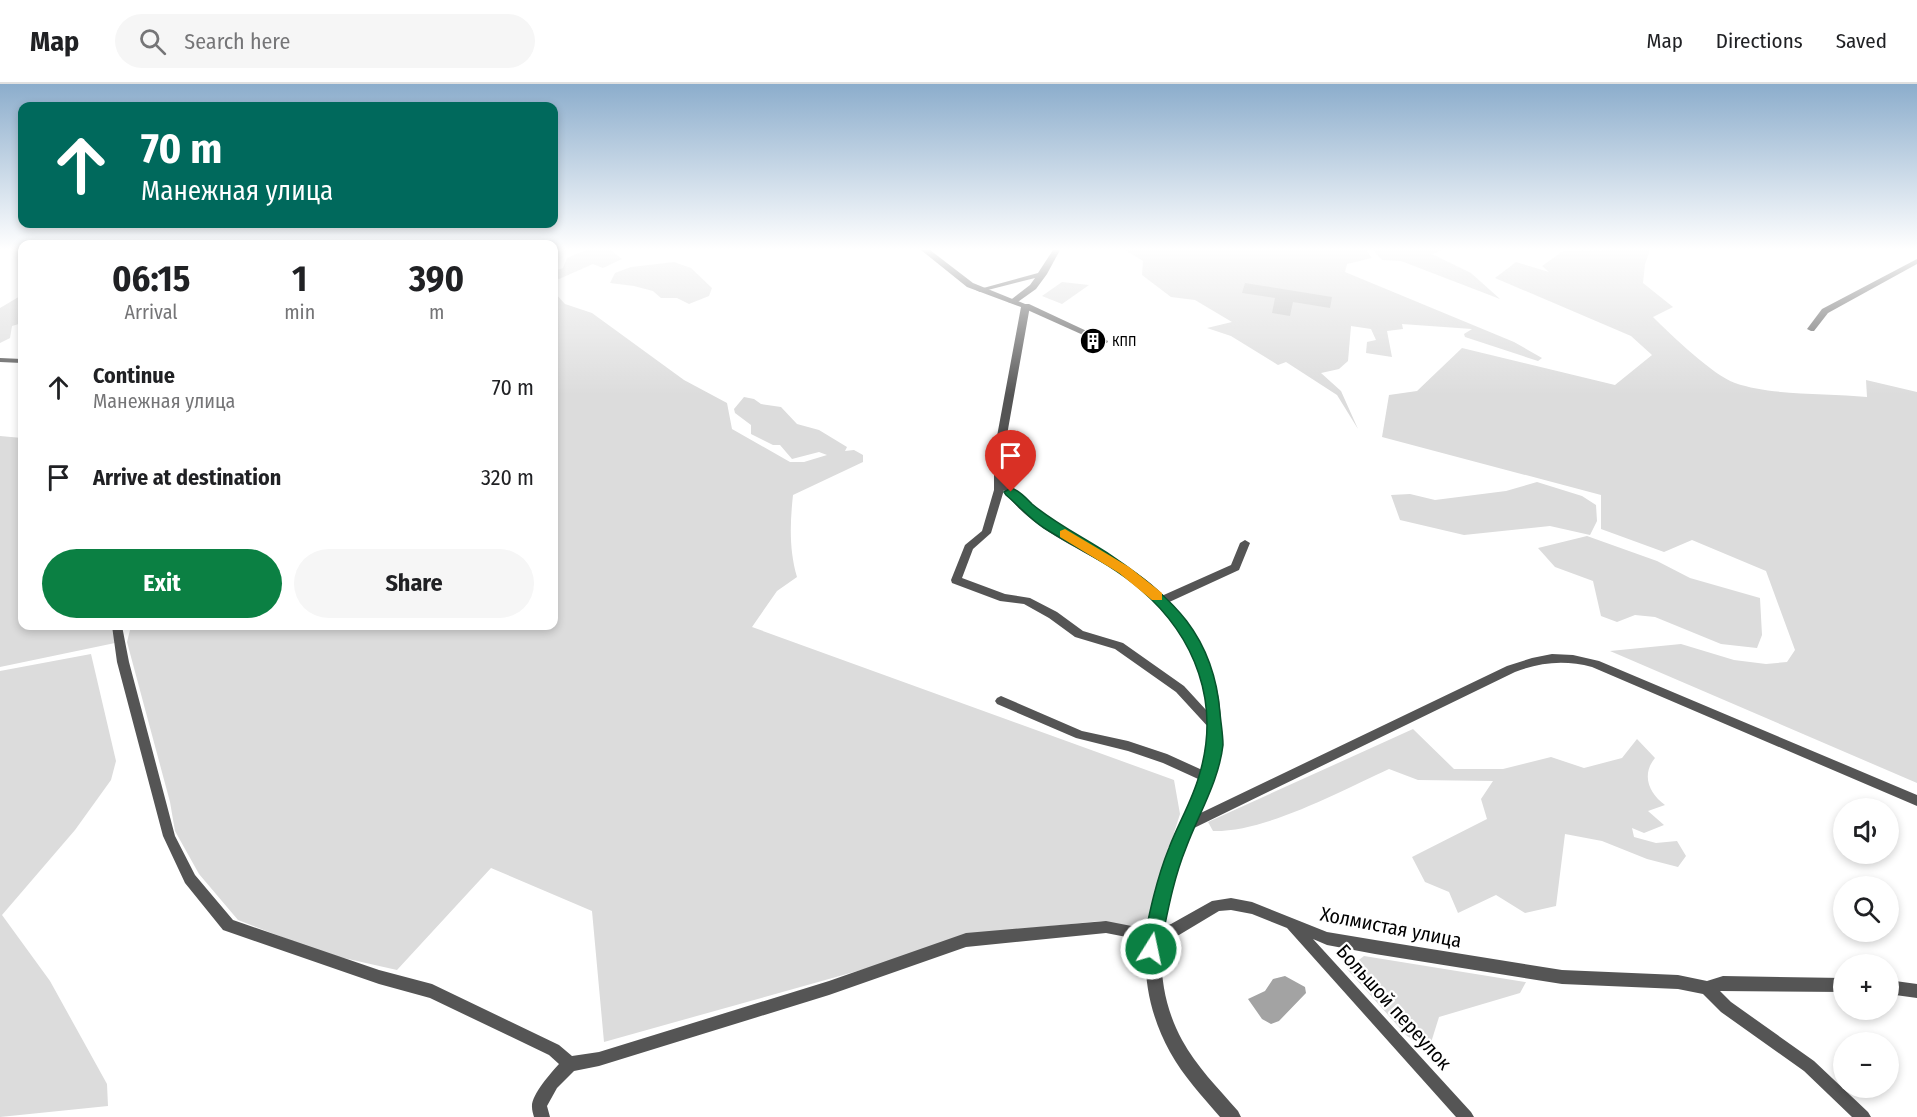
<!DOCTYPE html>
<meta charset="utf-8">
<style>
:root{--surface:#fff;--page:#f6f6f6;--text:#202124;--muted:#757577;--line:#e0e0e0;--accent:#0b8043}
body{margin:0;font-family:"Fira Sans Condensed",sans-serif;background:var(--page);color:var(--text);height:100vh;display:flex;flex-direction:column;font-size:22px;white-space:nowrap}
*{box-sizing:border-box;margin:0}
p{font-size:20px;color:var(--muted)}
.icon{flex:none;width:33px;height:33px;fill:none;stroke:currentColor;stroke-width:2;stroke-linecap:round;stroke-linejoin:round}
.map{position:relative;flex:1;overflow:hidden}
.side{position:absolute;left:18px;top:156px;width:540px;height:390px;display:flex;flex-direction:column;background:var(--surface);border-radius:12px;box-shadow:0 3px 9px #0003}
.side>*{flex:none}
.guide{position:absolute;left:18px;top:18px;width:540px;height:126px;border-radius:12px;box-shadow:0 3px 9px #0003;background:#00695c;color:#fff;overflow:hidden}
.tools{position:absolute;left:1833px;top:714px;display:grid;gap:12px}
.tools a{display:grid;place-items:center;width:66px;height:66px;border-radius:50%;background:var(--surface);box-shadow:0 3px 9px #0003;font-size:30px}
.pin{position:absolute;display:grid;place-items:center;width:51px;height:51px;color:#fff;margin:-62px -26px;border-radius:50% 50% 50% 0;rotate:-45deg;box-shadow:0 0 6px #0007}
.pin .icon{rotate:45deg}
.me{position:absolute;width:66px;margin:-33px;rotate:10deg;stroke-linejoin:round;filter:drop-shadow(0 0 4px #0008)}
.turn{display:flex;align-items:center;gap:21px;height:126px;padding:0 24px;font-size:27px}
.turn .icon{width:78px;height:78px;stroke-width:2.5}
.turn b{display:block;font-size:42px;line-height:51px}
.eta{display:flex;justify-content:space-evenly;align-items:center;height:102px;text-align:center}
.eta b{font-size:36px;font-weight:700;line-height:42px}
.action{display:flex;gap:12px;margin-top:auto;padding:12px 24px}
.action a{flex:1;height:69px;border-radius:36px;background:var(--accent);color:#fff;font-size:24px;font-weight:700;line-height:69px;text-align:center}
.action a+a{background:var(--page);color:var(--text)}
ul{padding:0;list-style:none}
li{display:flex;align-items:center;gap:18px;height:90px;padding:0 24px}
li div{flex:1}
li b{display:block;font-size:22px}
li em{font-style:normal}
header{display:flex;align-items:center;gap:36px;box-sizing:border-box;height:84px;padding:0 30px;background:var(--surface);border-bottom:2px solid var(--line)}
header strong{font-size:28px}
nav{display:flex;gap:33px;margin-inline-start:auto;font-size:21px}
.search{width:420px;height:54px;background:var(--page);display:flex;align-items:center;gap:15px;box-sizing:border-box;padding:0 21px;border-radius:33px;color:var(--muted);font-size:22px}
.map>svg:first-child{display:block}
.green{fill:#dcdcdc}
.water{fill:#a3a3a3}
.building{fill:#c4c4c4}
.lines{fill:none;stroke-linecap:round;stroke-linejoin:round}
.minor{fill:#555;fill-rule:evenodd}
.tertiary{fill:#555;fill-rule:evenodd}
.route{fill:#0b8043;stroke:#07532c;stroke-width:1.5}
.slow{fill:#f59e0b}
.labels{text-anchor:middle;stroke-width:4.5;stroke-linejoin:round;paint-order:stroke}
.far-poi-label{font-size:14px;fill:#000;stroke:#fff;text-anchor:start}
.near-street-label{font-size:20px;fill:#000;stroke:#fff}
</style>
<header>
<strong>Map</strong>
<div class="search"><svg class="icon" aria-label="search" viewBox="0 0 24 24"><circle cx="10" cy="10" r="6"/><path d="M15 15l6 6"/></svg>Search here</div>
<nav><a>Map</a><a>Directions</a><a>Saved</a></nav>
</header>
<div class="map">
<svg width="1917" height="1033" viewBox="0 0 1917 1033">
<rect width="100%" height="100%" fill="#fff"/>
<g class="green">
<polygon points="586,166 611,166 622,175 603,184 593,180 559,195 554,192 554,187 563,184 567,174"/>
<polygon points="1125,166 1366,166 1372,174 1347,180 1345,188 1514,258 1542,274 1538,277 1465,253 1464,250 1472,245 1402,240 1403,245 1387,247 1392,273 1366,269 1367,258 1376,256 1371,245 1351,242 1348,277 1339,285 1321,289 1341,307 1358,345 1337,311 1286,278 1278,281 1231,252 1207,244 1232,238 1195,216 1171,213 1142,191 1143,177"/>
<polygon points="1373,166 1443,166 1432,170 1471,189 1500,215 1401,177 1382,176"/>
<path d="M1650,166L1645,180L1643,199L1673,223L1653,233C1670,250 1714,292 1735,299C1772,312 1827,309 1867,313L1866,296L1917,308V699L1610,567L1681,560L1734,576L1766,580L1787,578L1795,566L1766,487L1692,456L1664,468L1601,445V411L1382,353L1389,311L1417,307L1462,264L1615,301L1652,271L1631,252L1495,194L1516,178L1549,188L1542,182L1563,167Z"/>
<polygon points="674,178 691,184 712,204 709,212 689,220 677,214 661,214 653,207 634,202 610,199 615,189 631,183"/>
<polygon points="1062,198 1089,201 1062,220 1042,212"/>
<path d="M554,208L565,220L592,229L684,296L727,319L732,345L790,378H804L827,371L819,368L792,375L780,361H773L751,350V341L735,329L734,325L744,313L754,315L761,320L781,323L797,340L819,346L847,363L845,367L854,366L863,371V378L793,411C790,439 789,466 797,493L777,507L752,543L1174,696L1180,730L1144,845L1101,837L1000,847L604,958L592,827L491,784L397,886L326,870L238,836L199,790L175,747L170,718L127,558L131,542H554Z"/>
<polygon points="22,211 22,239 12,242 10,254 0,259 0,224"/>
<polygon points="0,352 22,354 22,542 115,542 115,559 0,583"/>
<polygon points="1537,398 1582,412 1596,421 1597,437 1590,451 1550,442 1464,451 1400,436 1391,411 1410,410 1435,416 1506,407"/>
<polygon points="1587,452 1657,477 1690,494 1760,514 1762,551 1757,564 1721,560 1655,533 1635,531 1617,538 1601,532 1593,497 1555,483 1538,464"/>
<polygon points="91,570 116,677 111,696 75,746 2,831 50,897 107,1000 108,1022 0,1033 0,587"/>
<path d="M1413,645L1454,685H1503L1551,673L1584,684L1622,674L1637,655L1655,674C1641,691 1649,709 1665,721L1648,727L1664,741L1644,749L1632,744L1634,753L1656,759L1677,757L1686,772L1678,783L1647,775L1602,757L1565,750L1556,822L1525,829L1496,811L1458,829L1449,808L1425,798L1412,773L1487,735L1481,715L1493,697L1418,696L1389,685C1340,707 1267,748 1213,747L1208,738Z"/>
<polygon points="1364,872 1525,898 1526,898 1520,909 1439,933 1429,965 1407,952 1347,885"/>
</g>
<polygon class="water" points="1285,892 1305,903 1306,909 1279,937 1271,940 1262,935 1248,915 1265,907 1273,895"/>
<polygon class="building" points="1245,199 1332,213 1330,224 1293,218 1290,232 1272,229 1275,214 1242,209"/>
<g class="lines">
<g class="minor">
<polygon points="1053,166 1060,166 1047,190 1036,205 1015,220 1008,218 1030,201 1035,194 980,208 976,206 1038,189"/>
<polygon points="1917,175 1917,180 1828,229 1814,247 1811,247 1807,245 1822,225"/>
<polygon points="1023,220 1029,220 1108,257 1107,259 1101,259 1023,224"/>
<polygon points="0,274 22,275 22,279 0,278"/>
<polygon points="999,385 1004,388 1004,406 991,449 973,465 962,494 1005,510 1030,514 1057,528 1083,547 1123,559 1184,602 1218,639 1220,642 1218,645 1214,647 1210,645 1176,608 1115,565 1075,553 1049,534 1024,520 1000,517 952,499 951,496 965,461 982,447 994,406 994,388"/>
<polygon points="1245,456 1250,459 1239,486 1165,520 1157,520 1156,517 1157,514 1231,481 1240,459"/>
<path d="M112,542H122L129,578L175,752L195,791L233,836L379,886L432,900L559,961L572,972L599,968L829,897L966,849L1106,837L1152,846L1171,840L1212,817L1231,814L1252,818L1327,848L1375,856L1562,886L1678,891L1707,897L1723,892L1844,894V908L1720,907L1731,918L1814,977L1868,1028L1871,1033H1852L1804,987L1721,928L1703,910L1678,905L1562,900L1375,870L1327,861L1313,855L1471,1028L1474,1033H1456L1287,844L1252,830L1231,826L1219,827L1179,851L1152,858L1106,849L966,863L829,911L599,982L574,987L557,1004L547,1022L550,1033H534C533,1030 532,1026 532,1023C531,1011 551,989 559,980L549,971L430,914L379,900L223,846L185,799L163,752L117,578Z"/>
<path d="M1552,570L1573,571L1599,577L1917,711V722L1592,583C1565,576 1541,578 1515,588L1192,745L1188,747L1184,745L1182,741L1184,737L1507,582L1532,574Z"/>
<polygon points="1001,612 1082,647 1128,657 1167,670 1211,690 1213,694 1211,698 1207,699 1163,679 1128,667 1076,654 997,620 995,617 997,614"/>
<polygon points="1888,896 1917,900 1917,914 1888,910"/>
</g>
<path class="tertiary" d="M921,166H930L973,199L1030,222L1002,379C1005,386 1007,394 1011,400C1038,440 1089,459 1129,484C1170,509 1205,554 1216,601C1229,655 1215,692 1194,741C1165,810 1144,886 1182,956C1196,982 1218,1004 1238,1027L1241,1033H1220C1203,1013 1183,992 1170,968C1130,895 1144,824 1176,751C1198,697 1216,662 1204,602C1194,557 1161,516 1123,491C1082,464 1026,445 1000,400C996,394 994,386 992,379L1021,223L967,203Z"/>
</g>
<linearGradient id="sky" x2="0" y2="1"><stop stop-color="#8cadcc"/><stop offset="0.53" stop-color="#fff"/><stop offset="1" stop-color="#fff" stop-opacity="0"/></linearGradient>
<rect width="1917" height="311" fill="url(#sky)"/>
<path class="route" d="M1011,404C1019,406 1026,414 1032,420C1057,441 1085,454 1112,472C1173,513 1214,552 1220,629C1221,640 1223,651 1223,661C1219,697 1198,731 1186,764C1173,796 1167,831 1160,865L1158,871L1151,874L1145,871L1142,865C1149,831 1156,796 1169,764C1178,740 1192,717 1199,692C1221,620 1196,553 1140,505C1111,480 1076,464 1044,444C1030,435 1018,421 1006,411L1004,408Z"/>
<polygon class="slow" points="1065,445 1129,483 1162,509 1162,516 1152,516 1119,489 1060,453 1060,447"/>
<defs>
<g id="building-disc" transform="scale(1.35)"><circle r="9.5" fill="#000" stroke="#fff"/><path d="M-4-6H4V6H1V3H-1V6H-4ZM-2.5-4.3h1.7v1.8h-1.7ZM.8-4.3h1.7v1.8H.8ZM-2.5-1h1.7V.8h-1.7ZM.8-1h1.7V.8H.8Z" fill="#fff"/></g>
</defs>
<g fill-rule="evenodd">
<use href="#building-disc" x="1093" y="257"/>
</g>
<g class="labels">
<g class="far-poi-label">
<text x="1112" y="262">КПП</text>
</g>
<g class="near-street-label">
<text transform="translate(1391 843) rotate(11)" y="7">Холмистая улица</text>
<text transform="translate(1394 923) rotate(48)" y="7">Большой переулок</text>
</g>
</g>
</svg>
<div class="tools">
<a><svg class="icon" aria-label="sound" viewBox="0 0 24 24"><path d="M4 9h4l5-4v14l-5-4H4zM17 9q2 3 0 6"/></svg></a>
<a><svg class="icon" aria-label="search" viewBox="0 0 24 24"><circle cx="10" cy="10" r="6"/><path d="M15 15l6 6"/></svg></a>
<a>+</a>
<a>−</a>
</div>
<div class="pin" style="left:1011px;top:408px;background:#d93025"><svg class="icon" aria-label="arrive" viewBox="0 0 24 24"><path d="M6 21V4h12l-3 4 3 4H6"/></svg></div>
<svg class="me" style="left:1151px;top:865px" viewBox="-20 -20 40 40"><circle r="17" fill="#0b8043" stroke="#fff" stroke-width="3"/><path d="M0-11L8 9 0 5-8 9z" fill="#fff"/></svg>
<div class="guide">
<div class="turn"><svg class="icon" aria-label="ahead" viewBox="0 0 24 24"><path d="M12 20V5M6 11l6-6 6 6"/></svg><div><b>70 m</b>Манежная улица</div></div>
</div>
<section class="side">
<div class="eta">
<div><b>06:15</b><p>Arrival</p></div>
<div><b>1</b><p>min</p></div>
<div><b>390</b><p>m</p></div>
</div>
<ul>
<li><svg class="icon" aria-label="ahead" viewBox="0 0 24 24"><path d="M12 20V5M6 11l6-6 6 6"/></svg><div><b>Continue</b><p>Манежная улица</p></div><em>70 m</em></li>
<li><svg class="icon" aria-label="arrive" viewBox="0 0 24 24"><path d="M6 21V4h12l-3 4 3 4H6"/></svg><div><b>Arrive at destination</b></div><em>320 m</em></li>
</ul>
<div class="action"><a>Exit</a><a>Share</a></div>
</section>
</div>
